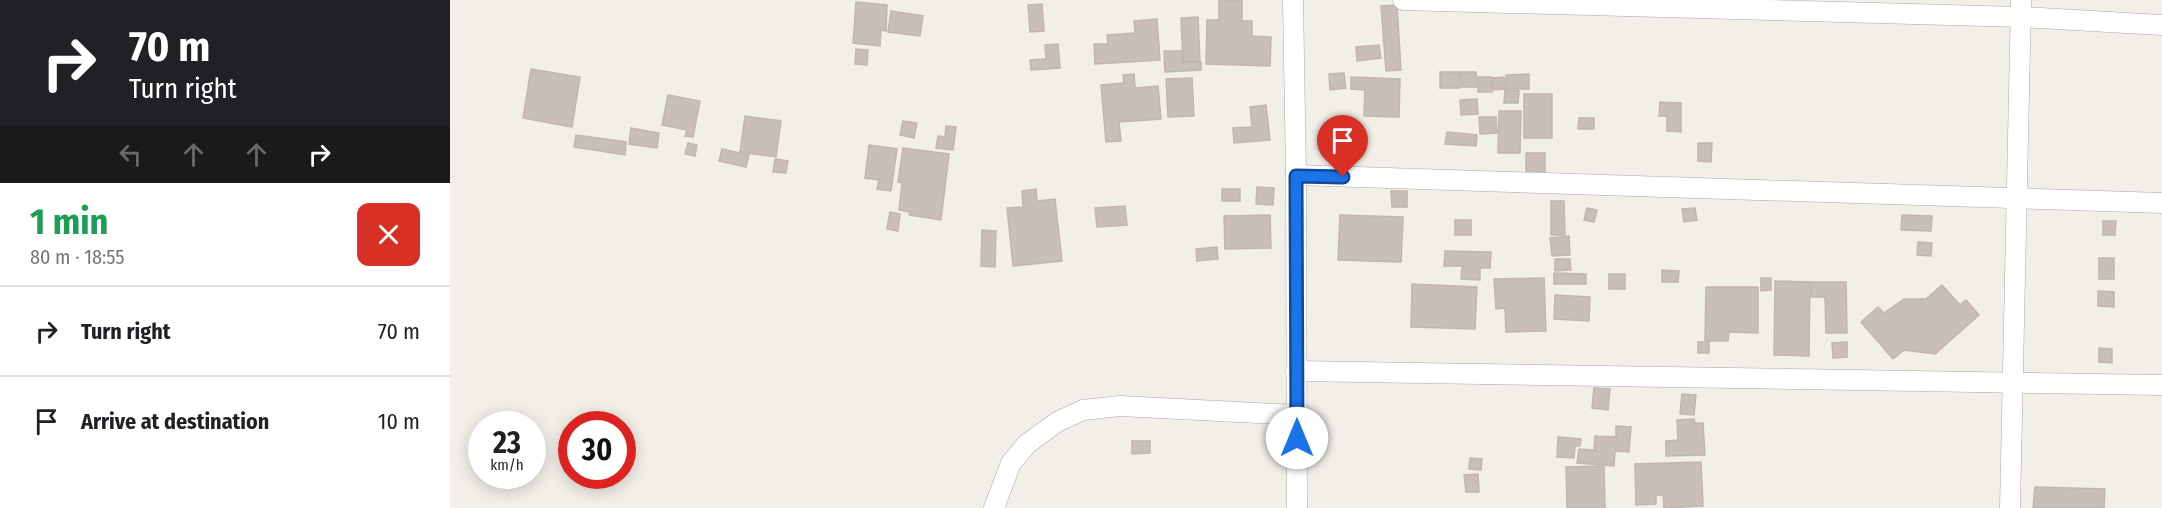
<!DOCTYPE html>
<meta charset="utf-8">
<style>
:root{--surface:#fff;--page:#f2f2f2;--text:#202124;--muted:#757577;--line:#e0e0e0}
body{margin:0;font-family:"Fira Sans Condensed",sans-serif;background:var(--page);color:var(--text);height:100vh;display:flex;flex-direction:column;font-size:22px;white-space:nowrap}
*{box-sizing:border-box;margin:0}
p{font-size:20px;color:var(--muted)}
.icon{flex:none;width:33px;height:33px;fill:none;stroke:currentColor;stroke-width:2;stroke-linecap:round;stroke-linejoin:round}
.map{position:relative;flex:1;overflow:hidden}
.side{display:flex;flex-direction:column;background:var(--surface);width:450px}
.side>*{flex:none}
.top-card{background:#202124;color:#fff;overflow:hidden}
.speed{position:absolute;left:18px;top:411px;display:flex;gap:12px;font-size:30px;font-weight:700;text-align:center}
.speed>*{display:grid;place-content:center;width:78px;height:78px;border-radius:50%;background:var(--surface);box-shadow:0 3px 15px #0003;line-height:1}
.speed small{font-size:15px;font-weight:400}
.speed .limit{border:9px solid #d22;background:#fff;color:#111}
.pin{position:absolute;display:grid;place-items:center;width:51px;height:51px;color:#fff;margin:-62px -26px;border-radius:50% 50% 50% 0;rotate:-45deg;box-shadow:0 0 6px #0007}
.pin .icon{rotate:45deg}
.me{position:absolute;width:66px;margin:-33px;rotate:0deg;stroke-linejoin:round;filter:drop-shadow(0 0 4px #0008)}
.turn{display:flex;align-items:center;gap:21px;height:126px;padding:0 30px;font-size:27px}
.turn .icon{width:78px;height:78px;stroke-width:2.5}
.turn b{display:block;font-size:42px;line-height:51px}
.lanes{display:flex;align-items:center;height:57px;padding:0 30px;background:#0003;justify-content:center;gap:30px;direction:ltr}
.lanes .off{opacity:.35}
.round{display:grid;place-items:center;flex:none;width:63px;height:63px;border-radius:12px;background:var(--page)}
.summary{display:flex;align-items:center;justify-content:space-between;height:102px;padding:0 30px}
h1{font-size:36px;font-weight:700;line-height:45px;color:#1e9e55}
ul{padding:0;list-style:none}
li{display:flex;align-items:center;gap:18px;height:90px;padding:0 30px;border-top:2px solid var(--line)}
li div{flex:1}
li b{display:block;font-size:22px}
li em{font-style:normal}
main{display:flex;flex:1;min-height:0}
.map>svg:first-child{display:block}
.building{fill:#c7bfb8;stroke:#c4b6ab;stroke-width:1.5}
.lines{fill:none;stroke-linecap:round;stroke-linejoin:round}
.street-casing{stroke:#a9a9a9;stroke-width:21}
.street{stroke:#fff;stroke-width:20}
.route-casing{stroke:#114b97;stroke-width:15}
.route{stroke:#1a73e8;stroke-width:10}
</style>
<main>
<section class="side">
<div class="top-card">
<div class="turn"><svg class="icon" aria-label="right" viewBox="0 0 24 24"><path d="M7 20v-9h11M14 6l5 5-5 5"/></svg><div><b>70 m</b>Turn right</div></div>
<div class="lanes"><svg class="icon off" aria-label="left" viewBox="0 0 24 24"><path d="M17 20v-9H6M10 6l-5 5 5 5"/></svg><svg class="icon off" aria-label="ahead" viewBox="0 0 24 24"><path d="M12 20V5M6 11l6-6 6 6"/></svg><svg class="icon off" aria-label="ahead" viewBox="0 0 24 24"><path d="M12 20V5M6 11l6-6 6 6"/></svg><svg class="icon" aria-label="right" viewBox="0 0 24 24"><path d="M7 20v-9h11M14 6l5 5-5 5"/></svg></div>
</div>
<div class="summary"><div><h1>1 min</h1><p>80 m · 18:55</p></div><a class="round" style="background:#d93025;color:#fff"><svg class="icon" aria-label="close" viewBox="0 0 24 24"><path d="M6 6l12 12M18 6L6 18"/></svg></a></div>
<ul>
<li><svg class="icon" aria-label="right" viewBox="0 0 24 24"><path d="M7 20v-9h11M14 6l5 5-5 5"/></svg><div><b>Turn right</b></div><em>70 m</em></li>
<li><svg class="icon" aria-label="arrive" viewBox="0 0 24 24"><path d="M6 21V4h12l-3 4 3 4H6"/></svg><div><b>Arrive at destination</b></div><em>10 m</em></li>
</ul>
</section>
<div class="map">
<svg width="1712" height="508" viewBox="0 0 1712 508">
<rect width="100%" height="100%" fill="#f2efe9"/>
<g class="building">
<polygon points="769,0 792,0 792,21 802,21 802,36 821,37 820,66 756,64 757,20 769,20"/>
<polygon points="406,2 437,5 436,31 431,30 430,46 403,43"/>
<polygon points="592,4 594,31 580,32 578,5"/>
<polygon points="947,5 951,70 936,71 931,6"/>
<polygon points="441,11 473,16 470,36 438,32"/>
<polygon points="748,17 750,61 733,62 731,18"/>
<polygon points="707,19 710,60 645,64 644,44 658,44 657,35 685,33 684,21"/>
<polygon points="608,44 610,68 581,70 580,60 596,59 595,45"/>
<polygon points="929,45 931,58 907,61 906,47"/>
<polygon points="406,49 418,50 417,65 405,64"/>
<polygon points="714,51 732,51 732,63 751,62 751,70 715,72"/>
<polygon points="81,69 130,77 122,127 73,118"/>
<rect x="990" y="72" width="20" height="16"/>
<polygon points="1011,72 1026,72 1027,87 1012,87"/>
<polygon points="894,73 896,88 880,90 879,74"/>
<polygon points="684,74 685,88 708,86 711,119 669,122 671,141 656,142 651,85 674,83 673,75"/>
<polygon points="1079,74 1079,89 1056,89 1056,75"/>
<polygon points="901,77 950,79 949,117 914,116 915,90 901,89"/>
<polygon points="1028,77 1041,77 1042,92 1028,92"/>
<polygon points="1054,77 1055,89 1043,90 1042,78"/>
<polygon points="742,78 744,116 718,117 716,79"/>
<polygon points="1055,90 1069,91 1068,103 1054,103"/>
<rect x="1074" y="94" width="28" height="44"/>
<polygon points="218,95 250,101 243,137 235,136 237,130 212,125"/>
<polygon points="1027,99 1028,114 1011,115 1010,100"/>
<polygon points="1210,102 1231,103 1231,132 1217,131 1217,116 1209,116"/>
<polygon points="816,105 820,140 784,143 783,128 802,127 800,107"/>
<polygon points="1049,111 1071,111 1070,153 1048,153"/>
<polygon points="295,116 331,121 326,157 290,152"/>
<polygon points="1029,117 1046,117 1047,133 1030,134"/>
<polygon points="1129,118 1144,118 1144,129 1128,129"/>
<polygon points="453,121 467,123 464,138 450,135"/>
<polygon points="878,124 908,125 908,135 902,135 902,142 878,142"/>
<polygon points="496,126 506,127 503,150 486,148 488,136 495,137"/>
<polygon points="181,128 209,133 207,148 179,144"/>
<polygon points="997,132 1027,135 1026,146 995,144"/>
<polygon points="126,135 176,142 175,155 124,147"/>
<polygon points="238,143 247,145 245,156 235,154"/>
<polygon points="1248,143 1262,143 1261,162 1248,161"/>
<polygon points="419,145 447,149 441,191 427,189 429,180 415,178"/>
<polygon points="453,148 499,154 491,220 459,215 460,212 449,210 452,183 448,182"/>
<polygon points="272,149 299,155 296,167 269,161"/>
<rect x="1076" y="153" width="19" height="19"/>
<polygon points="325,159 338,161 336,173 323,172"/>
<polygon points="807,187 824,188 823,205 806,204"/>
<polygon points="586,189 587,201 605,199 612,261 563,266 557,208 573,207 572,191"/>
<rect x="772" y="189" width="18" height="12"/>
<polygon points="941,191 957,191 957,207 942,207"/>
<polygon points="1101,201 1114,201 1115,235 1101,235"/>
<polygon points="675,206 677,225 647,227 645,208"/>
<polygon points="1137,208 1147,210 1144,222 1134,220"/>
<polygon points="1245,208 1247,220 1234,222 1232,209"/>
<polygon points="440,212 450,214 448,231 437,229"/>
<polygon points="820,215 821,248 775,249 774,216"/>
<polygon points="890,215 953,217 951,262 888,260"/>
<polygon points="1452,215 1482,216 1481,231 1451,230"/>
<rect x="1005" y="220" width="16" height="15"/>
<polygon points="1653,221 1666,221 1665,235 1653,235"/>
<polygon points="532,230 546,231 545,267 531,266"/>
<polygon points="1119,236 1120,255 1102,256 1100,238"/>
<polygon points="1468,242 1482,243 1481,256 1467,255"/>
<polygon points="767,247 768,259 747,261 746,249"/>
<polygon points="995,251 1041,252 1040,268 1030,268 1030,280 1011,279 1012,266 994,266"/>
<rect x="1649" y="258" width="15" height="21"/>
<polygon points="1105,259 1120,259 1121,270 1105,271"/>
<polygon points="1212,270 1229,271 1228,282 1212,282"/>
<polygon points="1104,273 1136,274 1136,284 1104,284"/>
<rect x="1159" y="274" width="16" height="15"/>
<polygon points="1094,278 1096,331 1056,332 1055,308 1046,309 1044,279"/>
<polygon points="1311,278 1321,278 1321,290 1311,291"/>
<polygon points="1325,281 1360,282 1359,356 1324,355"/>
<polygon points="1361,282 1396,282 1397,333 1376,333 1375,297 1361,297"/>
<polygon points="962,284 1027,287 1025,329 961,327"/>
<polygon points="1492,285 1510,305 1516,300 1529,315 1485,354 1454,350 1443,359 1411,322 1428,307 1434,313 1454,299 1476,299"/>
<polygon points="1256,287 1308,287 1308,333 1279,332 1278,341 1255,341"/>
<polygon points="1648,291 1664,292 1664,307 1648,306"/>
<polygon points="1105,295 1140,297 1139,321 1104,319"/>
<rect x="1248" y="342" width="11" height="11"/>
<polygon points="1397,342 1397,357 1383,358 1382,343"/>
<polygon points="1649,348 1662,349 1662,363 1649,362"/>
<polygon points="1144,388 1160,389 1158,410 1142,408"/>
<polygon points="1232,394 1246,395 1244,415 1230,414"/>
<polygon points="1244,419 1245,423 1253,423 1255,455 1216,456 1216,441 1228,440 1227,420"/>
<polygon points="1166,426 1181,427 1179,452 1165,451 1164,466 1127,463 1129,449 1144,450 1145,436 1166,437"/>
<polygon points="1108,437 1131,439 1130,446 1125,446 1124,458 1107,457"/>
<polygon points="682,441 700,441 700,453 682,454"/>
<polygon points="1020,458 1032,459 1031,470 1019,469"/>
<polygon points="1251,462 1253,506 1214,508 1213,495 1206,495 1206,504 1186,505 1185,464"/>
<polygon points="1154,466 1155,508 1117,508 1116,467"/>
<polygon points="1028,474 1029,492 1016,492 1014,475"/>
<polygon points="1585,487 1655,489 1654,508 1583,508"/>
</g>
<g class="lines">
<g class="street-casing">
<g id="street">
<polyline points="843,0 846,175 847,508"/>
<polyline points="953,0 1571,17 1712,25"/>
<polyline points="846,175 1712,203"/>
<polyline points="846,371 1712,385"/>
<polyline points="544,508 561,463 577,444 607,422 633,410 670,406 846,415"/>
<polyline points="1560,508 1571,0"/>
</g>
</g>
<use href="#street" class="street"/>
</g>
<g class="lines">
<g class="route-casing">
<polyline id="route" points="847,438 846,176 893,177"/>
</g>
<use href="#route" class="route"/>
</g>
</svg>
<div class="speed"><div>23<small>km/h</small></div><div class="limit">30</div></div>
<div class="pin" style="left:893px;top:177px;background:#d93025"><svg class="icon" aria-label="arrive" viewBox="0 0 24 24"><path d="M6 21V4h12l-3 4 3 4H6"/></svg></div>
<svg class="me" style="left:847px;top:438px" viewBox="-20 -20 40 40"><circle r="19" fill="#fff"/><path d="M0-13L10 11 0 6-10 11z" fill="#1a73e8"/></svg>
</div>
</main>
